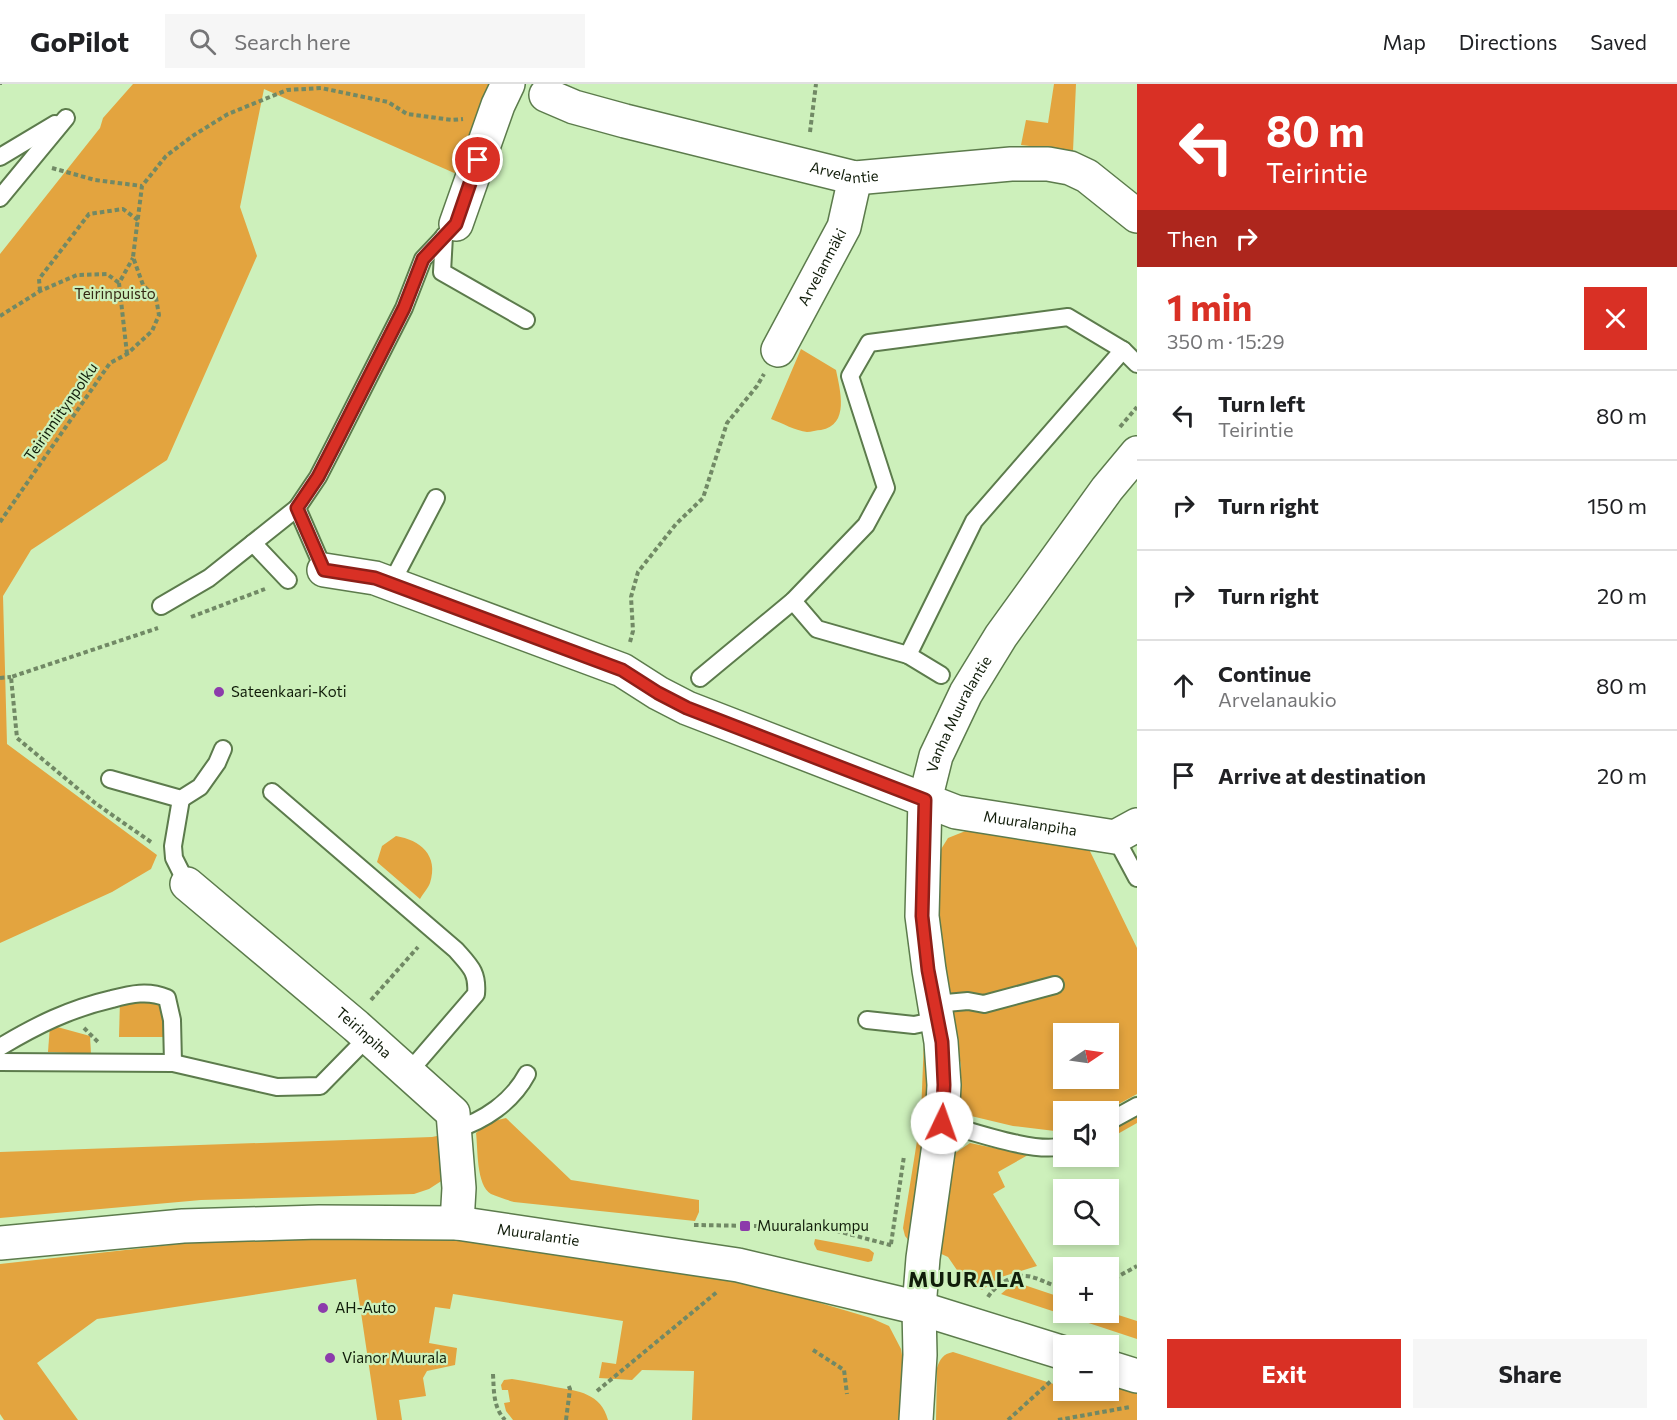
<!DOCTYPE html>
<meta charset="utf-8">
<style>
:root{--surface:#fff;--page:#f6f6f6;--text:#202124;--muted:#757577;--line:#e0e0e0;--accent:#d93025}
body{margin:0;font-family:Commissioner,sans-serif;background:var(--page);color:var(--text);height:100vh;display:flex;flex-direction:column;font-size:22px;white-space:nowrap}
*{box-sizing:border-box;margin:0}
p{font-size:20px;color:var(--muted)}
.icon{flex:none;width:33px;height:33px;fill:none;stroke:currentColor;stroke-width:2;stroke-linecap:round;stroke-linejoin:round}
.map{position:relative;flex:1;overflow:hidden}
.sheet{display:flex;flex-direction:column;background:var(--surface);width:540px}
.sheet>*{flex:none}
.hud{background:#d93025;color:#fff;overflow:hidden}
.needle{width:39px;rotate:77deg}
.tools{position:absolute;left:1053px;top:939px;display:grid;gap:12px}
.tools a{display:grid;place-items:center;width:66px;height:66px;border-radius:0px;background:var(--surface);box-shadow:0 3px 9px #0003;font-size:30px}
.pin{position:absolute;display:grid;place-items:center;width:51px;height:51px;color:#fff;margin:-26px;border:3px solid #fff;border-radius:50%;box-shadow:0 2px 6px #0007}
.me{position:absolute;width:66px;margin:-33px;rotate:3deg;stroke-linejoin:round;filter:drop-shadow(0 0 4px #0008)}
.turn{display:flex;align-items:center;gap:21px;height:126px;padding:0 30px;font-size:27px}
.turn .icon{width:78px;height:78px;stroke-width:2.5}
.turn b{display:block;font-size:42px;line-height:51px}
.then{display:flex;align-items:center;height:57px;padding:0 30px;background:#0003;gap:12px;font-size:22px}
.round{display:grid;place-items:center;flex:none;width:63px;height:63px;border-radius:0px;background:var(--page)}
.headline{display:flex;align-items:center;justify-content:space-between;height:102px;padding:0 30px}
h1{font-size:36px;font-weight:700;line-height:45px;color:var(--accent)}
.cta{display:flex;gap:12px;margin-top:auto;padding:12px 30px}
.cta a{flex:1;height:69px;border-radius:0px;background:var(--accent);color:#fff;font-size:24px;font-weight:700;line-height:69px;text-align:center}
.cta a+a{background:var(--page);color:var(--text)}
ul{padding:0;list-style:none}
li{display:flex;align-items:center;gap:18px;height:90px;padding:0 30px;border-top:2px solid var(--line)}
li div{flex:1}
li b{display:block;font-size:22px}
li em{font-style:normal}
header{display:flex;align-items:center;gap:36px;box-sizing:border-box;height:84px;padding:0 30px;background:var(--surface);border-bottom:2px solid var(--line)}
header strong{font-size:28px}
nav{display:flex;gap:33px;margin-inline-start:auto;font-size:21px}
.search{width:420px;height:54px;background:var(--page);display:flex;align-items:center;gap:15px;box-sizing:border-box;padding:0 21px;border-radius:0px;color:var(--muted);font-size:22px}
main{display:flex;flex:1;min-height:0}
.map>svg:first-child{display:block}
.green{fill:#e3a43f;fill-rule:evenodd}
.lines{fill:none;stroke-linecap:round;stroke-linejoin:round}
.lane-casing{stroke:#5c7b4c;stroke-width:20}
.street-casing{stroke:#5c7b4c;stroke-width:36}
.secondary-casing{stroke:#5c7b4c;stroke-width:36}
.path{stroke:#718965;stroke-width:4;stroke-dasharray:4.5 3;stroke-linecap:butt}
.lane{stroke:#fff;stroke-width:16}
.street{stroke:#fff;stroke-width:33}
.secondary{stroke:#fff;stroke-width:33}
.route-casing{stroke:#8d1f18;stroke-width:15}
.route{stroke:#d93025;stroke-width:10}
.poi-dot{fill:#8c3bab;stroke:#cdf0bb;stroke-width:2}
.labels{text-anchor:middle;stroke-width:4.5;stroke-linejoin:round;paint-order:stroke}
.street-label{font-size:15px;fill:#111d0a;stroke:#cdf0bb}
.park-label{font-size:15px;fill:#362915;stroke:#cdf0bb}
.poi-label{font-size:15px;fill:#111d0a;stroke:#cdf0bb;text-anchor:start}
.district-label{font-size:21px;font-weight:bold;letter-spacing:1.5px;fill:#111d0a;stroke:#cdf0bb}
</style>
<header>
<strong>GoPilot</strong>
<div class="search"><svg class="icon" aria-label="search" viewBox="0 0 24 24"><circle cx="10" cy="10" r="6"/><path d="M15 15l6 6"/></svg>Search here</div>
<nav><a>Map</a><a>Directions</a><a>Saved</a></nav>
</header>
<main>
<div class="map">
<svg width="1137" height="1336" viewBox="0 0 1137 1336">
<rect width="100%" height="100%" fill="#cdf0bb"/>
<g class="green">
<polygon points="133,0 494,0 461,92 264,5 240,123 257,172 167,376 31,466 3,512 7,660 157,771 151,785 112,808 0,859 0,170 100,44 103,34"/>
<polygon points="1054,0 1076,0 1073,67 1021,61 1026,36 1048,39"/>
<path d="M801,265L836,286C840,306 850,341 821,346C817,346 811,348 807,348C796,347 782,339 771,335Z"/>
<path d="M968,746L1086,759L1137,864V1010L1106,1027L1064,1028L1063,1048L1013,1042L971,1032L961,1016V982L941,871L937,819L938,770L948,754ZM1064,950H1108V994H1064Z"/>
<path d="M396,752C420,756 439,771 430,799C428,804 423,810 420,815L377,778L382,762Z"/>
<polygon points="159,915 165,934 164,953 119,953 120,916"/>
<polygon points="50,941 90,952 91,970 48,968"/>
<polygon points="924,955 932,961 933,1028 921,1030"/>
<polygon points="1137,1032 1137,1039 1114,1052 1110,1047"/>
<path d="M506,1034L571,1096L699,1116V1128L695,1137L514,1118C507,1116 498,1113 491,1110C476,1101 478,1065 476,1049L490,1038Z"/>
<polygon points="442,1051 446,1094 429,1105 414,1110 201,1116 0,1134 0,1068 432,1053"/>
<polygon points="917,1057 923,1058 910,1158 905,1152 903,1144"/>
<polygon points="970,1059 1028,1071 998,1088 1005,1103 993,1110 1037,1182 998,1194 982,1206 961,1192 948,1173 937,1168 951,1072"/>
<polygon points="339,1147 522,1155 712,1187 871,1234 889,1242 901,1265 906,1295 903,1336 692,1336 694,1287 642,1286 632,1296 599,1294 602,1278 616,1280 623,1237 453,1210 450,1225 435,1223 429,1259 457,1264 455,1281 427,1287 423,1294 426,1312 399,1316 402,1336 377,1336 356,1195 97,1235 37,1279 78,1336 4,1336 0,1330 0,1180 215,1156"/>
<polygon points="815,1155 869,1165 874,1169 872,1177 868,1178 817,1166 814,1160"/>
<polygon points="1015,1198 1063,1214 1064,1228 1109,1228 1137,1237 1137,1255 1001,1210"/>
<path d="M953,1268L1063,1303L1064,1306L1075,1307L1095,1313L1100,1307L1108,1306L1109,1301L1137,1304V1336H936L937,1284C940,1275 943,1270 953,1268Z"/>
<path d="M512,1295C526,1297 541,1300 555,1303C578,1307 601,1309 608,1336H513L506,1327L504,1319L510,1318L508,1306H502L501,1301L504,1296Z"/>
</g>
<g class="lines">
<g class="lane-casing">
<g id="lane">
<polyline points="0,73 55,40"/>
<polyline points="0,114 66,34"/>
<polyline points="444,152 442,188 526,236"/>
<polyline points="253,459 288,496"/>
<polyline points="324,486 297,424 318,393 335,360 404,224 423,175 456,140"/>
<polyline points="391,500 436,414"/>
<polyline points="793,517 817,545 908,571 941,591"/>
<polyline points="161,522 209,494 297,424"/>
<polyline points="908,571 974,437 1123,266"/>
<polyline points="700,594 793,517 866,441 886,404 850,292 869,259 1068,233 1123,266 1137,280"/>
<polyline points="110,695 181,715 200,703 217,679 223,665"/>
<path d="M272,708L456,866C470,882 478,888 476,910L408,989"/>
<polyline points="181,715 173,762 174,774 187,800"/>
<polyline points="1115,753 1137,794"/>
<polyline points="935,920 968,917 984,920 1055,901"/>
<polyline points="867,936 914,941 938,936"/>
<path d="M0,963C37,941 69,925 112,915C131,910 148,906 167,914L172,936L173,979"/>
<polyline points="0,978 173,979 277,1003 320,1002 368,953"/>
<polyline points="1108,1038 1137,1022"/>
<path d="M942,1039C968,1046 1041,1072 1064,1061"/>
<path d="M454,1046C484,1037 512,1018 527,990"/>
</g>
</g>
<g class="street-casing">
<g id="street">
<path id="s1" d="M546,11L574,23L625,37L855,94L1011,80H1048L1070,84L1087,92L1137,132"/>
<polyline points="456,140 498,21 508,0"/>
<path id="s2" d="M778,266L844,143L855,94"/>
<path id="s3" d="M324,486L375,494L622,586L658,609L687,624L956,728L1115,753L1137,741"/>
<path id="s4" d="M187,800L356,942L453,1029L459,1104L457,1139"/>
<polyline points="916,1336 920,1271 919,1224"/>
</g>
</g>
<g class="secondary-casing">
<g id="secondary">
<path id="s5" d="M0,1159L183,1142L319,1138L457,1139L738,1181L919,1224L1064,1269"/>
<path id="s6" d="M919,1224L923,1174L942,1039L944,1001L941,958L929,886L922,832L925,716L936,672L966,609L1001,552L1107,405L1137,369"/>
<polyline points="1108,1283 1137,1292"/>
</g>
</g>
<g class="path">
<polyline points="0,1 0,0"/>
<polyline points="810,48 816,0"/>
<polyline points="52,84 95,96 142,102"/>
<polyline points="40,207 39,195 89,130 123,125 138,136"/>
<polyline points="0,232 40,207 77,191 107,190 119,199"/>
<polyline points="127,270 119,199 133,174"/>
<polyline points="1120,343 1137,323"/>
<polyline points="0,438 110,279 127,270 152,247 159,231 156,214 143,201 133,173 142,102 166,72 194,51 228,30 287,6 321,4 388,18 407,30 452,36 463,35"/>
<polyline points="191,533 265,505"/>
<polyline points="630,558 633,547 631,513 638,488 676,440 703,414 727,339 757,302 764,290"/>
<polyline points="0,594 11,593"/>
<polyline points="151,758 95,719 17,654 11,593 158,544"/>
<polyline points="371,916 418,863"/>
<polyline points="84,944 98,958"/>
<polyline points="694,1141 822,1143 894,1162"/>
<polyline points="891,1160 904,1072"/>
<polyline points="1108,1198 1137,1182"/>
<path d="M988,1213C996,1200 1016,1188 1032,1193C1043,1196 1052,1202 1064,1204"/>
<polyline points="813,1266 844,1286 847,1310"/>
<path d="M493,1290C494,1307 493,1323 505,1336"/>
<polyline points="597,1307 717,1208"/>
<polyline points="566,1336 570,1305 568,1300"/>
<polyline points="1008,1336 1052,1296"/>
<polyline points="1058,1336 1130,1323"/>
</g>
<use href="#lane" class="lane"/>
<use href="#street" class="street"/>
<use href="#secondary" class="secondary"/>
</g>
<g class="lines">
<g class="route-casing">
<polyline id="route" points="478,76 456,140 423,175 404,224 335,360 318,393 297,424 324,486 375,494 622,586 658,609 687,624 925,716 922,832 928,886 942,958 944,1001 942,1039"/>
</g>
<use href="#route" class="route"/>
</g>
<g class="poi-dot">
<circle cx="219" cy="608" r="6"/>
<rect x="739" y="1136" width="12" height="12" rx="3"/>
<circle cx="323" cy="1224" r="6"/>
<circle cx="330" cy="1274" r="6"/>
</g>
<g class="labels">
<g class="street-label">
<text dy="5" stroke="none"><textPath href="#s1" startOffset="309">Arvelantie</textPath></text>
<text dy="5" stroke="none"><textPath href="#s2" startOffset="94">Arvelanmäki</textPath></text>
<text transform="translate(61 328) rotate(-55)" y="5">Teirinniitynpolku</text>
<text dy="5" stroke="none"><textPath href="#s6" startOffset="604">Vanha Muuralantie</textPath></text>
<text dy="5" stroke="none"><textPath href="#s3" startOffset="754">Muuralanpiha</textPath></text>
<text dy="5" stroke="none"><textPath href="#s4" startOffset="231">Teirinpiha</textPath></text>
<text dy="5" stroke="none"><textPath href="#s5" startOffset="540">Muuralantie</textPath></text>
</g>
<g class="park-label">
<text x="115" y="215">Teirinpuisto</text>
</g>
<g class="poi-label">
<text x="231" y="613">Sateenkaari-Koti</text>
<text x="757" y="1147">Muuralankumpu</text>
<text x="335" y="1229">AH-Auto</text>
<text x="342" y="1279">Vianor Muurala</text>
</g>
<g class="district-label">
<text x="967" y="1203">MUURALA</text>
</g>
</g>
</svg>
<div class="tools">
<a><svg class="needle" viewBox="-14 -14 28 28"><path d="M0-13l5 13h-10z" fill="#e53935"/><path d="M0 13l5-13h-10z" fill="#757577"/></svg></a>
<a><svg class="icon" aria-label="sound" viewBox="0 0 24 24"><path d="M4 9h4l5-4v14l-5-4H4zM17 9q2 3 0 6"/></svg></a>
<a><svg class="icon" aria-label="search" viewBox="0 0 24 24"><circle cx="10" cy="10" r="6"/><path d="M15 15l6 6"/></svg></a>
<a>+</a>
<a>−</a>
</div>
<div class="pin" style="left:478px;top:76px;background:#d93025"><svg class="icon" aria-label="arrive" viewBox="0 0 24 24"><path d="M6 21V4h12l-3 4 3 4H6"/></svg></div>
<svg class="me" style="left:942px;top:1039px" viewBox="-20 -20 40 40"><circle r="19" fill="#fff"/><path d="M0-13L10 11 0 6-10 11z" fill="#d93025"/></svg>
</div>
<section class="sheet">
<div class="hud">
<div class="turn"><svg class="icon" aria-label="left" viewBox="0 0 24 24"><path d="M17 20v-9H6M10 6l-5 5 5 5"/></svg><div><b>80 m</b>Teirintie</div></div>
<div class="then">Then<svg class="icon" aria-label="right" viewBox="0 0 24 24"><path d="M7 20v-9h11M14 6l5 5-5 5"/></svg></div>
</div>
<div class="headline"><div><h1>1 min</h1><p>350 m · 15:29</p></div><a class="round" style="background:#d93025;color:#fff"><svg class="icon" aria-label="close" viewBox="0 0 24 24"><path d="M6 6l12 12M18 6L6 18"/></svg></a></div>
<ul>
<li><svg class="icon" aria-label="left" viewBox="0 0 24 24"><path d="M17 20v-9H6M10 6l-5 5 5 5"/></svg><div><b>Turn left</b><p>Teirintie</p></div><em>80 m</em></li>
<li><svg class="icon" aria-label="right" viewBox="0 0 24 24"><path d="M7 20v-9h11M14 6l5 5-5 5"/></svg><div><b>Turn right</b></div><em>150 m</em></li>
<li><svg class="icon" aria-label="right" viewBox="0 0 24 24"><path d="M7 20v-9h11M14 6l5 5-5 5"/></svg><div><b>Turn right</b></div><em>20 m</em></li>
<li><svg class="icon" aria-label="ahead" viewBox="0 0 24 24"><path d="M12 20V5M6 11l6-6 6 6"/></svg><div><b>Continue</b><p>Arvelanaukio</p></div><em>80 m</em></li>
<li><svg class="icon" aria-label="arrive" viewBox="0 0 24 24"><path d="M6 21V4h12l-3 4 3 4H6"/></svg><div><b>Arrive at destination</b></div><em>20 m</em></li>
</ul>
<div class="cta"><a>Exit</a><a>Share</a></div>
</section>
</main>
